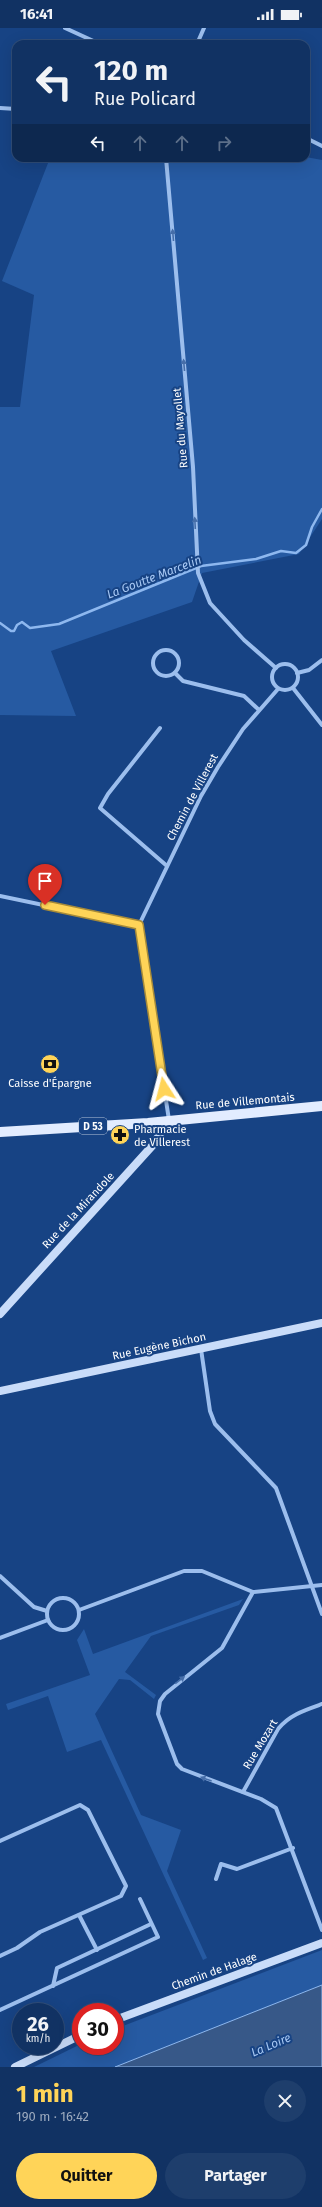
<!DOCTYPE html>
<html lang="fr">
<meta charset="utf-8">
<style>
:root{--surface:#113263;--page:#1e3e6c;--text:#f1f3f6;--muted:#9caabe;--line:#304d78;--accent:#ffd458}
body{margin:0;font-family:"Fira Sans",sans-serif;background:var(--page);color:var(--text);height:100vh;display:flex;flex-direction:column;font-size:15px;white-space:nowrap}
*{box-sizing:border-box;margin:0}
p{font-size:13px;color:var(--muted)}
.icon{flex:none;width:22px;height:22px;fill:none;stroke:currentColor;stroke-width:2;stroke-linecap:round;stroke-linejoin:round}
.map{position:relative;height:2039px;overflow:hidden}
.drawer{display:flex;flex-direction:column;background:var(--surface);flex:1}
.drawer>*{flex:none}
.hud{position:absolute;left:12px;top:12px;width:298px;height:122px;border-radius:12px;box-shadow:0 4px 16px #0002,0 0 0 1px var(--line);background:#113263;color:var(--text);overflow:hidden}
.speed{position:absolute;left:12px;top:1975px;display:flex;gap:8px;font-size:20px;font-weight:700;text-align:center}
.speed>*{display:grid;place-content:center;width:52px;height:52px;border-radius:50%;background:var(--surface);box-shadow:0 4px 16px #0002,0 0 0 1px var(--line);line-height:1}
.speed small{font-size:10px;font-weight:400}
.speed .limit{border:6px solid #d22;background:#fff;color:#111}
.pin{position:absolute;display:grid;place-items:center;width:34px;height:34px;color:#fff;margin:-41px -17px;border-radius:50% 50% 50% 0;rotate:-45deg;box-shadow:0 0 4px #0007}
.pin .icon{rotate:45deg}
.me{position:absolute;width:44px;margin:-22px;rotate:351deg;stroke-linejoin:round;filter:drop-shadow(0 0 3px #0008)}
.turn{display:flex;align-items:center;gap:14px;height:84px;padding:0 16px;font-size:18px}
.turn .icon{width:52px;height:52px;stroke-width:2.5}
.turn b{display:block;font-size:28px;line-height:34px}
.lanes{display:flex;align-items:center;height:38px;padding:0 16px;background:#0003;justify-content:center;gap:20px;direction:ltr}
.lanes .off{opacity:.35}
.round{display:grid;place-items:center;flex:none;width:42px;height:42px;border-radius:21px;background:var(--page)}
.summary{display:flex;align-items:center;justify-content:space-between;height:68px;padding:0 16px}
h1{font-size:24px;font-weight:700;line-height:30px;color:var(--accent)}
.primary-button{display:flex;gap:8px;margin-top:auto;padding:8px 16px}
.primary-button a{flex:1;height:46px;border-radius:24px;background:var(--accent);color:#111;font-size:16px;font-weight:700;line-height:46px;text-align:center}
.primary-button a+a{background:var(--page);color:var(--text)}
.status{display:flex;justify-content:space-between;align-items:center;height:28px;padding:0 20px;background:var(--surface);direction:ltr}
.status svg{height:11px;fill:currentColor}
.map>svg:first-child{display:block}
.green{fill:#265aa2}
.water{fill:#375888;stroke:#8eb8ef}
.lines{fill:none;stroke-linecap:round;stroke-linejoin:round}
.stream{stroke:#8eb8ef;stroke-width:2.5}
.street{stroke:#9cbeed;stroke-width:4}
.secondary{stroke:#c9dcf9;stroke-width:8}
.primary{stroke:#e2ecff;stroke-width:10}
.oneway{fill:#466ea9}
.route-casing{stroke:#a68a39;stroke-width:10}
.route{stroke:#ffd458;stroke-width:7}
.labels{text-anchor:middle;stroke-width:4;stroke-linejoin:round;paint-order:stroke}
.shield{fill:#174384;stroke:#b9c7da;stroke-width:1}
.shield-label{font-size:10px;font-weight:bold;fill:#fff}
.street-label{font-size:11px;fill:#fff;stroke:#174384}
.poi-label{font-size:11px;fill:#fff;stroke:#174384}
.water-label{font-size:12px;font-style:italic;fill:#a7c8f4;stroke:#174384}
</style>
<div class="status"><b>16:41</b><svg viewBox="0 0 49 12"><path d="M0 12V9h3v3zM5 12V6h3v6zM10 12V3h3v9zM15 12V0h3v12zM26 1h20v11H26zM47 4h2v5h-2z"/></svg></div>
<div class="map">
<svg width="322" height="2039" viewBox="0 0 322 2039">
<rect width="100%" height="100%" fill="#174384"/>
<g class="green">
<polygon points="306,129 322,132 322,491 299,526 202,545 192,574 51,623 76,688 0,687 0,379 20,379 34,267 2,253 50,130"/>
<polygon points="243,1571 239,1577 151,1608 125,1644 156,1667 154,1671 130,1652 119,1651 95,1686 141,1787 181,1802 167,1843 207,1930 203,1932 101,1712 67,1724 48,1668 8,1682 6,1676 90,1647 77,1612 84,1601 93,1626"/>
<polygon points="322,1922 322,1957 115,2039 34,2039 81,2016 81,2018 115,2018 115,2001"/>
</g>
<polygon class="water" points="322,1957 322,2039 115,2039"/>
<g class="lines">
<polyline class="stream" points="0,595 11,603 14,603 17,597 22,594 30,600 59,596 201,538 256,531 281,523 296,525 306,517 312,499 322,481"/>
<g class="street">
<polyline points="65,0 100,16"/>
<polyline points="197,16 204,0"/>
<polyline points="0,80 16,81"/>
<polyline points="306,110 322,118"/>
<polyline points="166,130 193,439 198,545 210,575 244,612 276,640"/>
<circle cx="166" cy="635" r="13"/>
<circle cx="285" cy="649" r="13"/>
<polyline points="175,645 183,653 244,668 259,682"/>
<polyline points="297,645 309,642 322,632"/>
<polyline points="293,660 322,697"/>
<polyline points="160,700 108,766 100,780 167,838"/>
<polyline points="0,868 139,897"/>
<polyline points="169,1092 139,897 201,768 218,739 243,701 278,661"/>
<polyline points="201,1321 210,1383 215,1396 276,1460 322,1586"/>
<polyline points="0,1548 34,1579 47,1583"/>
<polyline points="253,1564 222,1620 165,1666 160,1673 158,1686 177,1736 182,1741 261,1771 276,1780 322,1902"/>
<circle cx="63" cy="1586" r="16"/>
<polyline points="79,1582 184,1543 202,1543 253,1564 322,1557"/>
<polyline points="0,1610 48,1592"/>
<path d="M243,1764L278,1701C289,1687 305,1682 322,1676"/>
<polyline points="0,1813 80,1777 88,1782 126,1858 121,1868 40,1904 17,1920 0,1928"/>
<polyline points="216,1851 221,1836 237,1841 293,1820"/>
<polyline points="79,1887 97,1922"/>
<polyline points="53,1958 57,1940 151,1896"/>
<polyline points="0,1982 158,1909 140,1871"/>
</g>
<g class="secondary">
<polyline points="0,1286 153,1117 169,1092"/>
<polyline points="0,1363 322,1295"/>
<polyline points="115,1992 322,1915"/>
<polyline points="15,2039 81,2007"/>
</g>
<polyline class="primary" points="0,1104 148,1095 322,1078"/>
</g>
<defs><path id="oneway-solid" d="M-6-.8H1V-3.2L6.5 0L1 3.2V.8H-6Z"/></defs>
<g class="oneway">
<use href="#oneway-solid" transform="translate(173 207) rotate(-95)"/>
<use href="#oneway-solid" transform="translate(184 337) rotate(-95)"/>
<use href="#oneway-solid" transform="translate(195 495) rotate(-93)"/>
<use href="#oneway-solid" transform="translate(180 1652) rotate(-37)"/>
<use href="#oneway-solid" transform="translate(206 1751) rotate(-160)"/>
</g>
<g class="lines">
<g class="route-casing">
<polyline id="route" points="45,877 139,897 164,1061"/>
</g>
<use href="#route" class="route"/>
</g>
<defs>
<g id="bank-disc" transform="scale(1)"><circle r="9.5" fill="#ffd458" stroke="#174384"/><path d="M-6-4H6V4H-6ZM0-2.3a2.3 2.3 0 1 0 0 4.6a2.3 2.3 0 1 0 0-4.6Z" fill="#111"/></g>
<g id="pharmacy-disc" transform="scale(1)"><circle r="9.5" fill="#ffd458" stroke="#174384"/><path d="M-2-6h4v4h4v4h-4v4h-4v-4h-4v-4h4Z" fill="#111"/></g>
</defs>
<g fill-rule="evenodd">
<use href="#bank-disc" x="50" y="1036"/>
<use href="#pharmacy-disc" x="120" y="1107"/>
</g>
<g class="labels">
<rect class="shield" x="79" y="1090" width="28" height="16" rx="3"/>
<g class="shield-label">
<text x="93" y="1102">D 53</text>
</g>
<g class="street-label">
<text transform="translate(180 400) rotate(-95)" y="4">Rue du Mayollet</text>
<text transform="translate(192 769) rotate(-62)" y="4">Chemin de Villerest</text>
<text transform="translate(245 1073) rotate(-5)" y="4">Rue de Villemontais</text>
<text transform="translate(78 1182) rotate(-47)" y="4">Rue de la Mirandole</text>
<text transform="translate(159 1318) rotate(-12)" y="4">Rue Eugène Bichon</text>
<text transform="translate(260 1716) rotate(-59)" y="4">Rue Mozart</text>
<text transform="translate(214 1943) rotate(-20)" y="4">Chemin de Halage</text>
</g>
<g class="poi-label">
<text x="50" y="1059">Caisse d'Épargne</text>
<text x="134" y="1105" text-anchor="start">Pharmacie<tspan x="134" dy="13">de Villerest</tspan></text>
</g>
<g class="water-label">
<text transform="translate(154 549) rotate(-21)" y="4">La Goutte Marcelin</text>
<text transform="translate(271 2017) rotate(-23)" y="4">La Loire</text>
</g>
</g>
</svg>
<div class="speed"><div>26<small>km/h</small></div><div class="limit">30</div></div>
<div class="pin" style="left:45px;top:877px;background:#d93025"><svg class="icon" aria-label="arrive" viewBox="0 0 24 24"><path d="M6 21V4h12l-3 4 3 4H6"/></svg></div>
<svg class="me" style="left:164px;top:1061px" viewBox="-20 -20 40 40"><path d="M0-17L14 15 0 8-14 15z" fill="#ffd458" stroke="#fff" stroke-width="4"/></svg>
<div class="hud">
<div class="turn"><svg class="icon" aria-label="left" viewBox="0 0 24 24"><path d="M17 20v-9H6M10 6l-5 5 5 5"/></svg><div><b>120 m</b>Rue Policard</div></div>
<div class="lanes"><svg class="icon" aria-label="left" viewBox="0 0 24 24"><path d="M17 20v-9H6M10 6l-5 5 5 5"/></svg><svg class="icon off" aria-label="ahead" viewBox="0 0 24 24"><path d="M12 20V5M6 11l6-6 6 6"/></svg><svg class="icon off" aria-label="ahead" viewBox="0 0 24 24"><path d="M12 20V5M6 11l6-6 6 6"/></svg><svg class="icon off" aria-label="right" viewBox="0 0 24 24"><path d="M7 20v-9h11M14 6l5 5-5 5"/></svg></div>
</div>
</div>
<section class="drawer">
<div class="summary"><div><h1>1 min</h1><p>190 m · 16:42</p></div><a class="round"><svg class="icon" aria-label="close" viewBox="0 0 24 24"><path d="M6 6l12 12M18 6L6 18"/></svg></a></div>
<div class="primary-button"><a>Quitter</a><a>Partager</a></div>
</section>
